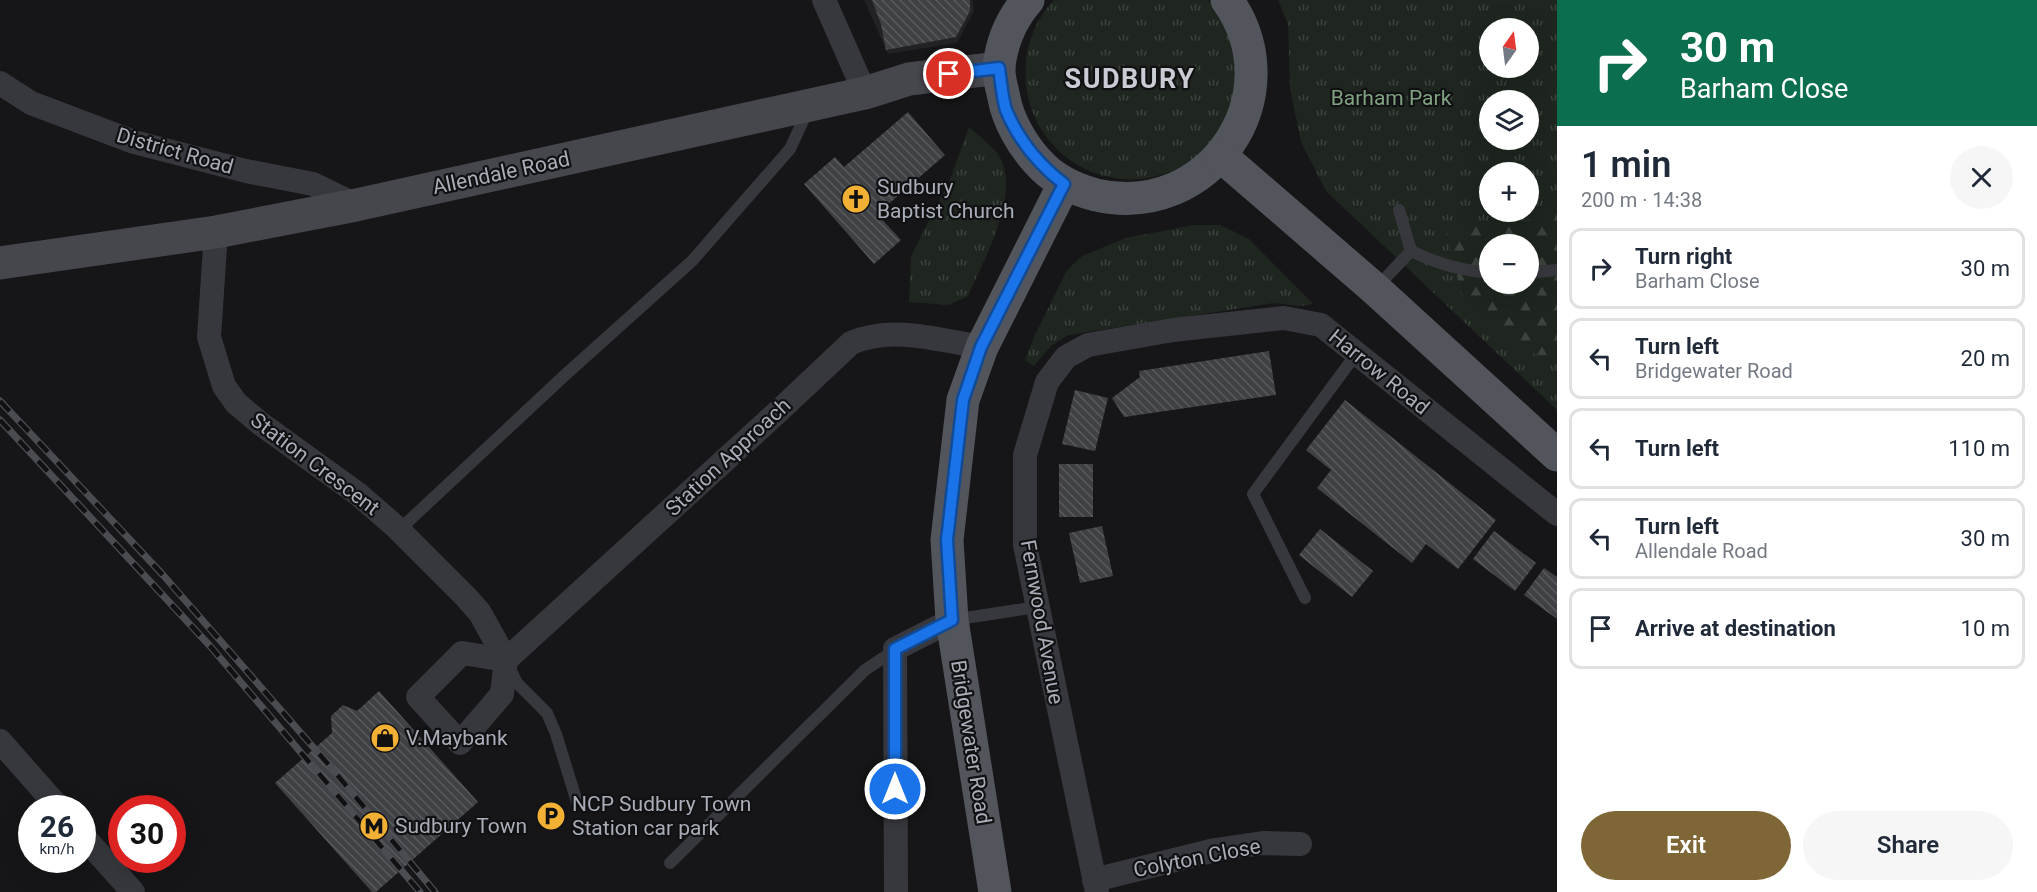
<!DOCTYPE html>
<meta charset="utf-8">
<style>
:root{--surface:#fff;--page:#f6f6f7;--text:#1f2937;--muted:#747a83;--line:#e0e1e3;--accent:#7e6636}
body{margin:0;font-family:Roboto,sans-serif;background:var(--page);color:var(--text);height:100vh;display:flex;flex-direction:column;font-size:22px;white-space:nowrap}
*{box-sizing:border-box;margin:0}
p{font-size:20px;color:var(--muted)}
.icon{flex:none;width:33px;height:33px;fill:none;stroke:currentColor;stroke-width:2;stroke-linecap:round;stroke-linejoin:round}
.map{position:relative;flex:1;overflow:hidden}
.side{display:flex;flex-direction:column;background:var(--surface);width:480px}
.side>*{flex:none}
.hud{background:#0b6e4f;color:#fff;overflow:hidden}
.needle{width:39px;rotate:14deg}
.buttons{position:absolute;left:1479px;top:18px;display:grid;gap:12px}
.buttons a{display:grid;place-items:center;width:60px;height:60px;border-radius:50%;background:var(--surface);box-shadow:0 6px 24px #0002;font-size:30px}
.speed{position:absolute;left:18px;top:795px;display:flex;gap:12px;font-size:30px;font-weight:700;text-align:center}
.speed>*{display:grid;place-content:center;width:78px;height:78px;border-radius:50%;background:var(--surface);box-shadow:0 6px 24px #0002;line-height:1}
.speed small{font-size:15px;font-weight:400}
.speed .limit{border:9px solid #d22;background:#fff;color:#111}
.pin{position:absolute;display:grid;place-items:center;width:51px;height:51px;color:#fff;margin:-26px;border:3px solid #fff;border-radius:50%;box-shadow:0 2px 6px #0007}
.me{position:absolute;width:66px;margin:-33px;rotate:0deg;stroke-linejoin:round;filter:drop-shadow(0 0 4px #0008)}
.turn{display:flex;align-items:center;gap:21px;height:126px;padding:0 24px;font-size:27px}
.turn .icon{width:78px;height:78px;stroke-width:2.5}
.turn b{display:block;font-size:42px;line-height:51px}
.round{display:grid;place-items:center;flex:none;width:63px;height:63px;border-radius:32px;background:var(--page)}
.summary{display:flex;align-items:center;justify-content:space-between;height:102px;padding:0 24px}
h1{font-size:36px;font-weight:600;line-height:45px}
.action{display:flex;gap:12px;margin-top:auto;padding:12px 24px}
.action a{flex:1;height:69px;border-radius:36px;background:var(--accent);color:#fff;font-size:24px;font-weight:600;line-height:69px;text-align:center}
.action a+a{background:var(--page);color:var(--text)}
ul{padding:0;list-style:none}
li{display:flex;align-items:center;gap:18px;height:81px;margin:0 12px 9px;padding:0 12px;border:3px solid var(--line);border-radius:12px}
li div{flex:1}
li b{display:block;font-size:22px}
li em{font-style:normal}
main{display:flex;flex:1;min-height:0}
.map>svg:first-child{display:block}
.built{fill:#222225}
.grass{fill:url(#grass-tufts);fill-rule:evenodd}
.forest{fill:url(#forest-firs);fill-rule:evenodd}
.building{fill:url(#building-back-hatch)}
.lines{fill:none;stroke-linecap:round;stroke-linejoin:round}
.lane{stroke:#37383d;stroke-width:12}
.street{stroke:#37383d;stroke-width:24}
.secondary{stroke:#45474d;stroke-width:33}
.primary{stroke:#53555c;stroke-width:33}
.rail-casing{stroke:#4a4c52;stroke-width:7}
.rail{stroke:#111113;stroke-width:4.5;stroke-dasharray:14;stroke-linecap:butt}
.route-casing{stroke:#114b97;stroke-width:15}
.route{stroke:#1a73e8;stroke-width:10}
.labels{text-anchor:middle;stroke-width:4.5;stroke-linejoin:round;paint-order:stroke}
.park-label{font-size:21px;fill:#7fa381;stroke:#111113}
.street-label{font-size:21px;fill:#a8adb8;stroke:#111113}
.poi-label{font-size:21px;fill:#a8adb8;stroke:#111113;text-anchor:start}
.district-label{font-size:27px;font-weight:bold;letter-spacing:1.5px;fill:#c9ccd4;stroke:#111113}
</style>
<main>
<div class="map">
<svg width="1557" height="892" viewBox="0 0 1557 892">
<defs>
<pattern id="grass-tufts" width="24" height="20" patternUnits="userSpaceOnUse" patternTransform="scale(1.5)"><rect width="24" height="20" fill="#1e261f"/><path d="M3 7l-1-3M5 7V3M7 7l1-3M15 17l-1-3M17 17v-4M19 17l1-3" fill="none" stroke="#3c433d"/></pattern>
<pattern id="forest-firs" width="22" height="20" patternUnits="userSpaceOnUse" patternTransform="scale(1.5)"><rect width="22" height="20" fill="#1e261f"/><path d="M5 1l3.5 6h-7zM16 11l3.5 6h-7z" fill="#3c433d"/></pattern>
<pattern id="building-back-hatch" width="6" height="6" patternUnits="userSpaceOnUse" patternTransform="scale(1.5)"><rect width="6" height="6" fill="#404145"/><path d="M-1 5l2 2M0 0l6 6M5-1l2 2" fill="none" stroke="#595a5e"/></pattern>
</defs>
<rect width="100%" height="100%" fill="#161618"/>
<polygon class="built" points="864,0 973,0 974,11 957,43 888,54"/>
<g class="grass">
<path d="M1054,0H1208C1221,17 1233,35 1237,56C1239,71 1237,87 1233,101C1212,178 1118,205 1059,151C1042,135 1031,115 1027,92C1022,58 1030,25 1054,0Z"/>
<path d="M1278,0H1557V410L1326,191L1301,142L1290,88L1288,24ZM1490,28H1528V68H1490ZM1490,100H1528V140H1490ZM1490,172H1528V212H1490ZM1490,244H1528V284H1490Z"/>
<path d="M969,127C979,136 993,146 999,156C1022,193 983,261 968,296L949,305L909,302L911,256L949,182Z"/>
<polygon points="1194,225 1220,225 1249,239 1313,304 1301,306 1274,303 1068,335 1051,346 1034,366 1025,360 1033,339 1066,272 1082,256 1126,238"/>
</g>
<path class="forest" d="M1557,210V357L1516,351L1464,304L1446,231L1550,217ZM1490,244H1528V284H1490Z"/>
<g class="building">
<polygon points="872,0 970,0 970,11 956,37 886,50 881,24"/>
<polygon points="908,112 945,155 877,214 901,240 874,264 804,184 835,157 844,167"/>
<polygon points="1269,351 1276,395 1124,417 1112,398 1140,377 1139,371"/>
<polygon points="1075,390 1108,398 1095,451 1062,444"/>
<polygon points="1345,400 1496,520 1458,569 1426,544 1412,563 1317,488 1331,470 1306,450"/>
<rect x="1059" y="464" width="34" height="53"/>
<polygon points="1102,526 1113,576 1080,583 1069,533"/>
<polygon points="1320,529 1373,571 1352,597 1299,555"/>
<polygon points="1494,531 1536,563 1515,591 1473,559"/>
<polygon points="1544,568 1557,577 1557,619 1524,595"/>
<polygon points="379,691 478,802 376,892 372,892 275,783 332,733 331,716 343,705 357,711"/>
</g>
<g class="lines">
<g class="lane">
<polyline points="1399,210 1411,251"/>
<polyline points="1528,273 1557,270"/>
<path d="M1376,288L1411,251C1439,264 1459,270 1490,273"/>
<polyline points="399,530 564,376 692,261 790,149 808,110"/>
<polyline points="1305,598 1253,494 1356,354"/>
<polyline points="952,620 1037,607"/>
<polyline points="509,667 517,683 547,713 556,734 577,802"/>
<polyline points="670,863 865,670 895,650"/>
</g>
<g class="street">
<polyline points="824,0 865,93"/>
<polyline points="0,83 31,103 134,142 246,171 313,184 356,205"/>
<polyline points="216,232 209,337 224,386 236,403 261,424 358,494 396,527 466,597 480,613 506,660"/>
<path d="M506,660L462,653L418,697L460,743L502,694L506,660L782,408L851,343C892,325 939,340 982,347"/>
<polyline points="0,741 59,808"/>
<polyline points="82,835 133,892"/>
<polyline points="1094,880 1215,850 1263,843 1300,844"/>
<polyline points="896,892 895,649 952,620"/>
<polyline points="1097,892 1025,545 1025,455 1047,382 1066,357 1088,345 1173,330 1284,318 1321,325 1557,514"/>
</g>
<polyline class="secondary" points="0,263 216,232 356,205 865,93 909,79 999,68"/>
<g class="primary">
<path d="M1028,0C1012,18 1002,42 999,66C998,76 1002,88 1004,98C1008,120 1022,145 1038,162C1053,179 1073,189 1096,195C1209,221 1295,95 1227,0"/>
<polyline points="1221,156 1375,289 1557,455"/>
<polyline points="995,892 952,620 947,540 963,400 982,347 1064,184"/>
</g>
<g class="rail-casing">
<g id="rail">
<polyline points="0,401 163,575 334,771 435,892"/>
<polyline points="0,420 210,646 420,892"/>
</g>
</g>
<use href="#rail" class="rail"/>
</g>
<g class="lines">
<g class="route-casing">
<path id="route" d="M895,789V649L952,620L947,540L963,400L981,347L1064,184C1038,164 1019,141 1006,110C1002,97 1001,81 999,68L949,74"/>
</g>
<use href="#route" class="route"/>
</g>
<defs>
<g id="church-disc" transform="scale(1.5)"><circle r="9.5" fill="#f2b134" stroke="#111113"/><path d="M-1.2-6h2.4v3.5h3.3v2.4h-3.3V6h-2.4V-.1h-3.3v-2.4h3.3Z" fill="#111"/></g>
<g id="shop-disc" transform="scale(1.5)"><circle r="9.5" fill="#f2b134" stroke="#111113"/><path d="M-5-2.5h2.3a2.7 3.5 0 0 1 5.4 0H5L5.5 6h-11ZM-1.5-2.5h3a1.5 2.3 0 0 0-3 0Z" fill="#111"/></g>
<g id="parking-disc" transform="scale(1.5)"><circle r="9.5" fill="#f2b134" stroke="#111113"/><path d="M-3.5-5.5H1a3.5 3.5 0 0 1 0 7H-1V5.5H-3.5ZM-1-3.4V-.6H.8a1.4 1.4 0 0 0 0-2.8Z" fill="#111"/></g>
<g id="metro-disc" transform="scale(1.5)"><circle r="9.5" fill="#f2b134" stroke="#111113"/><path d="M-5.5 5V-5H-3L0 0L3-5H5.5V5H3V-.5L0 4L-3-.5V5Z" fill="#111"/></g>
</defs>
<g fill-rule="evenodd">
<use href="#church-disc" x="856" y="199"/>
<use href="#shop-disc" x="385" y="738"/>
<use href="#parking-disc" x="551" y="816"/>
<use href="#metro-disc" x="374" y="826"/>
</g>
<g class="labels">
<g class="park-label">
<text x="1391" y="105">Barham Park</text>
</g>
<g class="street-label">
<text transform="translate(175 151) rotate(16)" y="7">District Road</text>
<text transform="translate(501 173) rotate(-12)" y="7">Allendale Road</text>
<text transform="translate(1379 372) rotate(39)" y="7">Harrow Road</text>
<text transform="translate(728 457) rotate(-43)" y="7">Station Approach</text>
<text transform="translate(315 464) rotate(37)" y="7">Station Crescent</text>
<text transform="translate(1042 622) rotate(80)" y="7">Fernwood Avenue</text>
<text transform="translate(971 742) rotate(81)" y="7">Bridgewater Road</text>
<text transform="translate(1197 858) rotate(-11)" y="7">Colyton Close</text>
</g>
<g class="poi-label">
<text x="877" y="194">Sudbury<tspan x="877" dy="24">Baptist Church</tspan></text>
<text x="406" y="745">V.Maybank</text>
<text x="572" y="811">NCP Sudbury Town<tspan x="572" dy="24">Station car park</tspan></text>
<text x="395" y="833">Sudbury Town</text>
</g>
<g class="district-label">
<text x="1130" y="88">SUDBURY</text>
</g>
</g>
</svg>
<div class="buttons">
<a><svg class="needle" viewBox="-14 -14 28 28"><path d="M0-13l5 13h-10z" fill="#e53935"/><path d="M0 13l5-13h-10z" fill="#747a83"/></svg></a>
<a><svg class="icon" aria-label="layers" viewBox="0 0 24 24"><path d="M12 4l9 5-9 5-9-5zM3 14l9 5 9-5"/></svg></a>
<a>+</a>
<a>−</a>
</div>
<div class="speed"><div>26<small>km/h</small></div><div class="limit">30</div></div>
<div class="pin" style="left:949px;top:74px;background:#d93025"><svg class="icon" aria-label="arrive" viewBox="0 0 24 24"><path d="M6 21V4h12l-3 4 3 4H6"/></svg></div>
<svg class="me" style="left:895px;top:789px" viewBox="-20 -20 40 40"><circle r="17" fill="#1a73e8" stroke="#fff" stroke-width="3"/><path d="M0-11L8 9 0 5-8 9z" fill="#fff"/></svg>
</div>
<section class="side">
<div class="hud">
<div class="turn"><svg class="icon" aria-label="right" viewBox="0 0 24 24"><path d="M7 20v-9h11M14 6l5 5-5 5"/></svg><div><b>30 m</b>Barham Close</div></div>
</div>
<div class="summary"><div><h1>1 min</h1><p>200 m · 14:38</p></div><a class="round"><svg class="icon" aria-label="close" viewBox="0 0 24 24"><path d="M6 6l12 12M18 6L6 18"/></svg></a></div>
<ul>
<li><svg class="icon" aria-label="right" viewBox="0 0 24 24"><path d="M7 20v-9h11M14 6l5 5-5 5"/></svg><div><b>Turn right</b><p>Barham Close</p></div><em>30 m</em></li>
<li><svg class="icon" aria-label="left" viewBox="0 0 24 24"><path d="M17 20v-9H6M10 6l-5 5 5 5"/></svg><div><b>Turn left</b><p>Bridgewater Road</p></div><em>20 m</em></li>
<li><svg class="icon" aria-label="left" viewBox="0 0 24 24"><path d="M17 20v-9H6M10 6l-5 5 5 5"/></svg><div><b>Turn left</b></div><em>110 m</em></li>
<li><svg class="icon" aria-label="left" viewBox="0 0 24 24"><path d="M17 20v-9H6M10 6l-5 5 5 5"/></svg><div><b>Turn left</b><p>Allendale Road</p></div><em>30 m</em></li>
<li><svg class="icon" aria-label="arrive" viewBox="0 0 24 24"><path d="M6 21V4h12l-3 4 3 4H6"/></svg><div><b>Arrive at destination</b></div><em>10 m</em></li>
</ul>
<div class="action"><a>Exit</a><a>Share</a></div>
</section>
</main>
